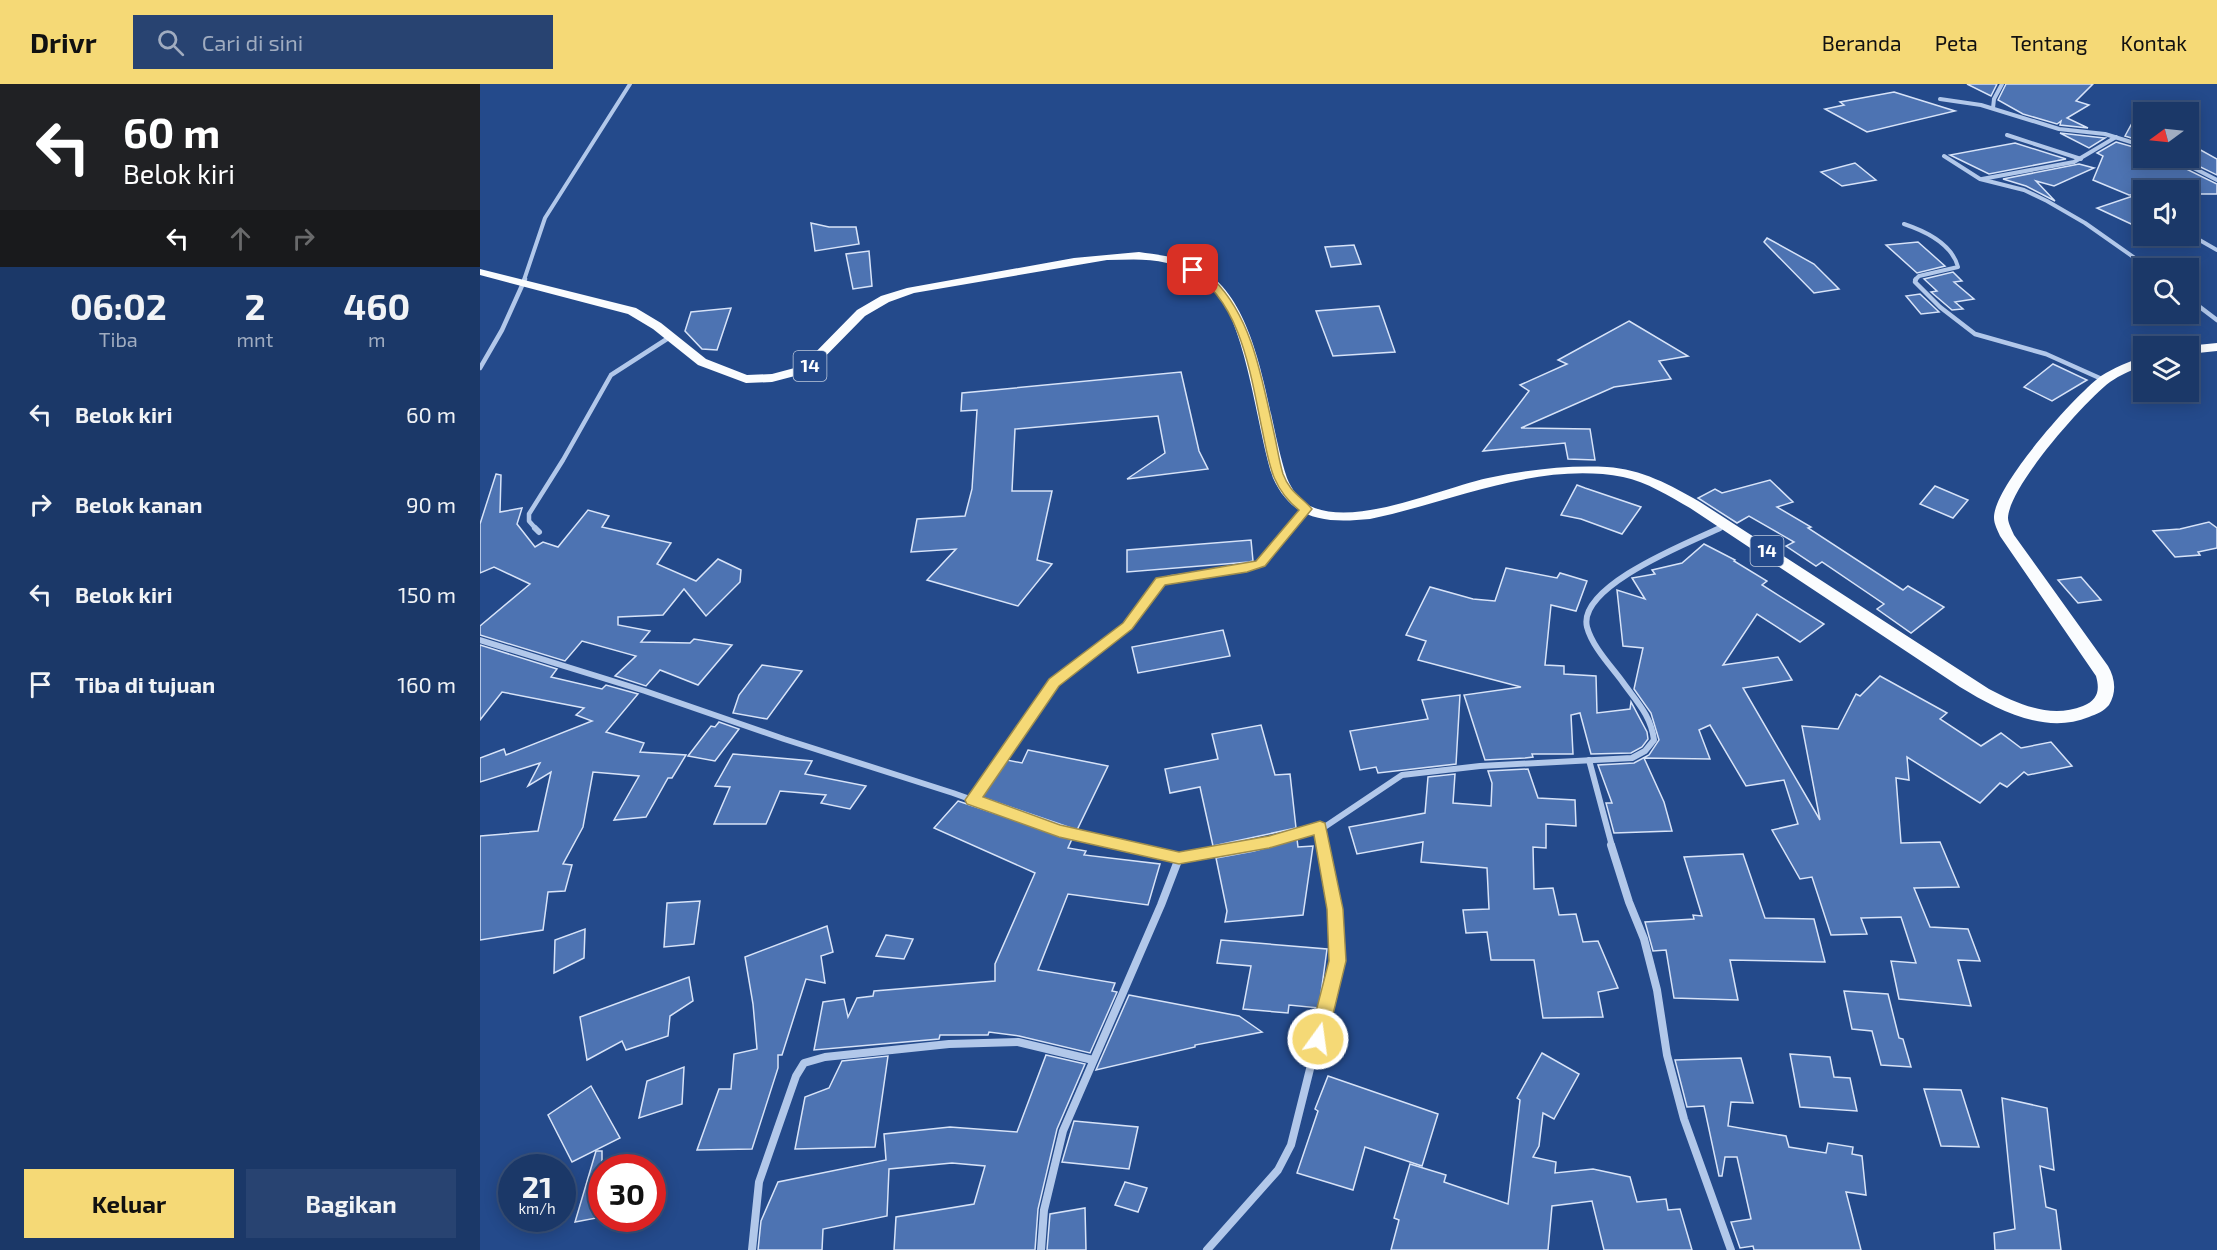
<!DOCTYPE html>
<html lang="id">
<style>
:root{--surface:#1b3868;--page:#284371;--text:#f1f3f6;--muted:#a0acc0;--line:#39527c;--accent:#f5d976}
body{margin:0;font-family:"Exo 2",sans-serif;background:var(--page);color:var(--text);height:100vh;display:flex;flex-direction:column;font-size:22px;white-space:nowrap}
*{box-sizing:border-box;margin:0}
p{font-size:20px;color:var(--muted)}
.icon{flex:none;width:33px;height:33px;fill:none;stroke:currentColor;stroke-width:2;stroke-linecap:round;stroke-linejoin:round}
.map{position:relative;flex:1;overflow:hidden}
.panel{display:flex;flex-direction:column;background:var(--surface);width:480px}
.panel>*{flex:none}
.guide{background:#202124;color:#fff;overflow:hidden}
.needle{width:39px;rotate:255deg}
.buttons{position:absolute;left:1653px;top:18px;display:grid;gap:12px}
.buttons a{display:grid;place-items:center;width:66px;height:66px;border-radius:0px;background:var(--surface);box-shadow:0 3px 15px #0003,0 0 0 2px var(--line);font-size:30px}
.speed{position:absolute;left:18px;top:1070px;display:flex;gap:12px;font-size:30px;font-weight:700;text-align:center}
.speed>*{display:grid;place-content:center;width:78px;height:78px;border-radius:50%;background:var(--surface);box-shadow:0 3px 15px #0003,0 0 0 2px var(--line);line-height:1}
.speed small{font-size:15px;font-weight:400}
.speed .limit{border:9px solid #d22;background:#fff;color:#111}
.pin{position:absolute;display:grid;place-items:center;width:51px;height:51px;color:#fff;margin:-26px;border-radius:12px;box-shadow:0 3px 9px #0006}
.me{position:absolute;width:66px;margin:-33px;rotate:14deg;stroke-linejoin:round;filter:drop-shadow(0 0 4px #0008)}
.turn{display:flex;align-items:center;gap:21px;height:126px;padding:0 24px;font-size:27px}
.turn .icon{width:78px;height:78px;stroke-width:2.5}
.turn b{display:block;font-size:42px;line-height:51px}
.lanes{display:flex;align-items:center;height:57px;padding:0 24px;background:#0003;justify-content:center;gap:30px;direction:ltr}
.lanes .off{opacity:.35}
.eta{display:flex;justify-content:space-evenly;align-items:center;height:102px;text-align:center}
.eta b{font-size:36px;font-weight:700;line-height:42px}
.action{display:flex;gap:12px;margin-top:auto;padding:12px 24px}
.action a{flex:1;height:69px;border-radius:0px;background:var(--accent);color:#111;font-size:24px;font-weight:700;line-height:69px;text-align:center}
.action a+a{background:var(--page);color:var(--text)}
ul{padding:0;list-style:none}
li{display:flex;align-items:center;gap:18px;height:90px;padding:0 24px}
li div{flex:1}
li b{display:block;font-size:22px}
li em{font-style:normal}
header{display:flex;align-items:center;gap:36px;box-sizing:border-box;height:84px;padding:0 30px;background:var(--accent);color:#111}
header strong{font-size:28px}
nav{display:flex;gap:33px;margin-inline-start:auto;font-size:21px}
.search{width:420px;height:54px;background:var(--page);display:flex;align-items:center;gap:15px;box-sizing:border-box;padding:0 21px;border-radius:0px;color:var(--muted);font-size:22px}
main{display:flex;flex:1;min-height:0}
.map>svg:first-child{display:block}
.building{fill:#4d73b2;stroke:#d7e3f8;stroke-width:1.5}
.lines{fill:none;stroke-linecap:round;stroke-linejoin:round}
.minor-far3{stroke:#b2c8ea;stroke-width:4}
.minor-far2{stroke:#b2c8ea;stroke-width:4.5}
.minor-far1{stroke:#b2c8ea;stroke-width:6}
.minor{stroke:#b2c8ea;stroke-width:8}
.trunk{fill:#fafcfe;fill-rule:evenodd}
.route{fill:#f5d976;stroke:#9f8d4d;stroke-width:1.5}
.labels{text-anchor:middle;stroke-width:6;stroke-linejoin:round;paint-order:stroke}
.shield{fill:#244a8b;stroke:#bdc9dc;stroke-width:1.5}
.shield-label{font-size:18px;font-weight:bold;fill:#fff}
</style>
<header>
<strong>Drivr</strong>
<div class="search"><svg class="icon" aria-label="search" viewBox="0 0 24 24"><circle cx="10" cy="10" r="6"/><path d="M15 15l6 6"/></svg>Cari di sini</div>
<nav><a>Beranda</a><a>Peta</a><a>Tentang</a><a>Kontak</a></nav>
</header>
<main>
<section class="panel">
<div class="guide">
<div class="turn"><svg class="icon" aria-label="left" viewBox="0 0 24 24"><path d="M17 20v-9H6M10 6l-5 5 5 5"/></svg><div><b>60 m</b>Belok kiri</div></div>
<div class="lanes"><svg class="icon" aria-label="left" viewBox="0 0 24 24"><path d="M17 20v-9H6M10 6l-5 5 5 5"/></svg><svg class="icon off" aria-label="ahead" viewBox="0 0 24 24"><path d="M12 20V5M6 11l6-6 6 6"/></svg><svg class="icon off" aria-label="right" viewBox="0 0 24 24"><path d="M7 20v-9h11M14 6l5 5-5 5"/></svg></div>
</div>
<div class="eta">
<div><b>06:02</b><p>Tiba</p></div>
<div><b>2</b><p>mnt</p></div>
<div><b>460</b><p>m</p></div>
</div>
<ul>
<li><svg class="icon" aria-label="left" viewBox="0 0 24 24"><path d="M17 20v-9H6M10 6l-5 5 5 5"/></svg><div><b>Belok kiri</b></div><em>60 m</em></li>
<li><svg class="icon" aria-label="right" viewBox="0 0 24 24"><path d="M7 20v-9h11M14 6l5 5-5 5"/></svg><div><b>Belok kanan</b></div><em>90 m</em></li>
<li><svg class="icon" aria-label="left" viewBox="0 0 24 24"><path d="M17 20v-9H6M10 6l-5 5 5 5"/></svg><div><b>Belok kiri</b></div><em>150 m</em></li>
<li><svg class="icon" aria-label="arrive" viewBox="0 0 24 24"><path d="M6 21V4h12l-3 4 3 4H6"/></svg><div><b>Tiba di tujuan</b></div><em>160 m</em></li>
</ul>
<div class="action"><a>Keluar</a><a>Bagikan</a></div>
</section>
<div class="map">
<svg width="1737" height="1166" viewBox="0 0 1737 1166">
<rect width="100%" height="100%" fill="#244a8b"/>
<g class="building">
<polygon points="1487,0 1517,0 1511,12"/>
<polygon points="1526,0 1613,0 1596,17 1609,21 1587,34 1608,44 1580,41 1581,37 1577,40 1543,30 1518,16"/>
<polygon points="1414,8 1475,27 1387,48 1345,25 1364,21 1360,18"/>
<polygon points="1664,17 1664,58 1645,52"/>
<polygon points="1580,49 1624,54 1625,54 1609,64"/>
<polygon points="1636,58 1664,66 1664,74 1690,74 1692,78 1737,100 1737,110 1708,110 1708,106 1664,106 1664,146 1617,124 1656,111 1649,111 1613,96 1623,72 1617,69"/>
<polygon points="1535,59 1586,75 1509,90 1470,71"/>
<polygon points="1708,59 1737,75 1737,91 1702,74 1708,74"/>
<polygon points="1375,79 1396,96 1362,102 1341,88"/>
<polygon points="1599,80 1614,84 1574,102 1556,97 1575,117 1546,102 1523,95"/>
<polygon points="331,139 349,143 376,143 379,160 335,167"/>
<polygon points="1287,154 1334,180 1359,205 1334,209 1284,158"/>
<polygon points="1438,158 1465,182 1437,189 1406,161"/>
<polygon points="874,161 881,180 851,183 845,163"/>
<polygon points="389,167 392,202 373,205 366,170"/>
<polygon points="1473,188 1482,197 1474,198 1494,215 1475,218 1483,225 1472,226 1451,208 1457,207 1444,195"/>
<polygon points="1440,210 1457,226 1459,228 1441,230 1426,212"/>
<polygon points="899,222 915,268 853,272 836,227"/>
<polygon points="251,224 237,266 222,265 205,247 211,228"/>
<polygon points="1149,237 1208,272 1179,277 1191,295 1134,303 1041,344 1110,345 1115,376 1088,375 1085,359 1003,367 1049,307 1040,301 1087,280 1078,276"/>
<polygon points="1573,280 1607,296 1572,317 1544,303"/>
<polygon points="701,288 719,367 728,385 647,395 685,369 678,332 535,345 532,407 572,407 557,476 572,480 538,522 447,496 476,465 431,468 437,435 485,432 492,405 497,326 481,327 482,309"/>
<polygon points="16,390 21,391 20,428 42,424 37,440 55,463 63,458 78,463 108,426 129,432 122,443 191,459 177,480 216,497 238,475 261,486 260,498 226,532 204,505 183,531 138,533 138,541 170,547 161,558 210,559 214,555 252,561 218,601 180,586 166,602 135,592 156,572 102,557 85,577 0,551 0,542 50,500 14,483 0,489 0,440"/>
<polygon points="1290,396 1313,418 1297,423 1331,443 1328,444 1423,506 1428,502 1464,523 1431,549 1397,525 1404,520 1342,478 1336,482 1306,462 1314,458 1269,432 1257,439 1218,414 1235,405 1242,409"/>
<polygon points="1097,401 1105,404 1161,423 1142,450 1101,435 1081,431"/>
<polygon points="1455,402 1488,416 1473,434 1440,420"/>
<polygon points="1729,438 1737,444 1737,464 1718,468 1720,471 1695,473 1673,447 1700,445"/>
<polygon points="771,456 773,477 769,478 647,488 647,466"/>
<polygon points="1224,460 1255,476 1254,477 1287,497 1282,501 1344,540 1320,558 1277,530 1243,581 1298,573 1312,596 1263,604 1340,736 1322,642 1358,645 1376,610 1380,612 1400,592 1467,629 1460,635 1501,662 1521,649 1541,664 1571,658 1592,682 1548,691 1544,688 1527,703 1520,699 1500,719 1427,673 1429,696 1416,694 1421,759 1460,758 1479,803 1434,804 1450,843 1488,845 1500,877 1478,876 1491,922 1419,915 1411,877 1436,879 1421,833 1381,834 1387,850 1351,851 1332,793 1320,795 1292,746 1318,740 1304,696 1266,702 1230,641 1219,646 1230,675 1164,674 1184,718 1192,747 1134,749 1126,719 1132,719 1118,681 1154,679 1169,671 1179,656 1171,629 1154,605 1163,564 1143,562 1137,506 1165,515 1152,494 1175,490 1172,486 1202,479"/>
<polygon points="1026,484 1077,494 1080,489 1107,497 1096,527 1071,521 1065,581 1084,582 1084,590 1116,592 1117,629 1150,625 1151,618 1167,648 1168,655 1162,663 1151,669 1111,670 1100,629 1091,631 1093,670 1052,670 1053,673 1045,674 1005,676 984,611 1041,603 938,576 946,557 926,551 950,503 993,515 1015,517"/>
<polygon points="1601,493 1621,516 1598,519 1578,496"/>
<polygon points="743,546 750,572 658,589 652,563"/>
<polygon points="0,561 77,585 71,593 122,605 126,601 158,610 126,648 164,659 160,668 206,671 192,694 188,694 166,733 134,736 159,692 113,688 103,743 83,780 92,781 85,807 68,808 63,846 0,856 0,752 58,747 71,688 48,702 60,679 0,698 0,674 24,665 26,671 112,637 96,631 104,624 22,608 0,636"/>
<polygon points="282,581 322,587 287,635 253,629 259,611"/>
<polygon points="980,611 976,680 898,689 896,683 880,686 870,647 948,635 942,616"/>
<polygon points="239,638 259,645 235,677 208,672 231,642 235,643"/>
<polygon points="781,641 795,691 810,690 816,744 733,762 720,703 690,709 685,685 738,675 732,650"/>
<polygon points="548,666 628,682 597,746 501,713 527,676 542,679"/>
<polygon points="253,670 332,677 325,690 386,702 370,725 341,719 346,711 300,707 286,740 234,740 250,703 235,702"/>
<polygon points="1048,685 1058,714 1095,716 1096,742 1066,740 1066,764 1053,763 1054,805 1073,804 1079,831 1096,830 1103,858 1118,857 1138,904 1118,908 1123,933 1063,934 1054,876 1011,876 1007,848 986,849 983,826 1009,825 1007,784 941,778 943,758 877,770 869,743 945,729 948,693 975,690 973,719 1011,722 1012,699 1008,687"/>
<polygon points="478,717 592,755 588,764 606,767 604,771 680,780 668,821 588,810 558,886 635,899 632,907 637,908 610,969 539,952 509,948 508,951 460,951 459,955 334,966 343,918 364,915 368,933 377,914 393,912 394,907 515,897 515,880 555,789 454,744"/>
<polygon points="817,755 818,763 833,762 823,831 745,838 747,827 736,774 774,767"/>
<polygon points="1263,770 1285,834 1334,835 1345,878 1250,876 1258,916 1194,914 1186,866 1173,867 1165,838 1214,835 1213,831 1222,832 1204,773"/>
<polygon points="220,817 214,860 184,863 187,819"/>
<polygon points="347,842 353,868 341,872 345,899 326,895 302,971 298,971 298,984 272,1065 217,1066 239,1005 251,1005 254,970 277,965 273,920 265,873"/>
<polygon points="105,845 104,874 74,889 75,856"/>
<polygon points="406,851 433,855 424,875 396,872"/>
<polygon points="741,856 847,865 839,924 809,921 808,929 763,925 771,882 737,879"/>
<polygon points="209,893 213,917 190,932 188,952 146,966 142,957 107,976 100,933"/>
<polygon points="1364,907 1408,910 1419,954 1423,955 1431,983 1401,981 1392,947 1372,945"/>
<polygon points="649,911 759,932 782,948 715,961 715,963 616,986"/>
<polygon points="1062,969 1099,990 1074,1035 1063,1029 1059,1062 1053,1073 1076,1078 1075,1089 1113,1085 1150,1093 1157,1118 1186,1115 1188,1126 1200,1125 1212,1166 1124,1166 1112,1117 1072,1122 1068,1166 911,1166 919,1136 914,1134 930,1080 966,1091 964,1098 1028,1120 1040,1016 1037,1014"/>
<polygon points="1310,970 1350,973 1354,993 1370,994 1377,1027 1320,1023"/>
<polygon points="566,971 605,980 577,1045 558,1125 555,1166 414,1166 416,1133 494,1120 505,1082 472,1079 409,1085 407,1132 343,1145 342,1166 278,1166 281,1137 298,1098 406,1076 404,1050 470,1043 537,1048"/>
<polygon points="408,972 395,1063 315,1065 325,1013 349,1004 362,977"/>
<polygon points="1261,974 1273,1019 1251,1018 1248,1042 1306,1052 1309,1063 1346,1069 1348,1059 1373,1063 1372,1070 1382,1072 1386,1111 1366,1108 1381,1166 1274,1166 1273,1162 1260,1164 1251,1138 1271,1135 1257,1073 1245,1073 1242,1092 1239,1092 1224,1022 1207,1023 1195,976"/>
<polygon points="204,983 202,1020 159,1034 167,997"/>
<polygon points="848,992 958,1030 942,1082 885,1063 873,1106 817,1089 838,1027 835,1025"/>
<polygon points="111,1002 140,1054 92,1078 68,1031"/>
<polygon points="1444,1005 1481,1006 1499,1063 1461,1062"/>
<polygon points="1522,1014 1567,1024 1574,1086 1560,1082 1566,1123 1576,1126 1581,1166 1515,1166 1514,1149 1535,1145"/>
<polygon points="594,1037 658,1043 649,1085 582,1078"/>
<polygon points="116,1067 122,1067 122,1133 95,1138"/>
<polygon points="645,1098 667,1104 658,1128 635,1121"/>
<polygon points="605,1124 606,1166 567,1166 570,1130"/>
</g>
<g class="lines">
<g class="minor-far3">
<polyline points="1460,15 1501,21 1579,45 1625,50 1664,62"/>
<polyline points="1513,24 1514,15 1522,0"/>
<polyline points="1527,51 1601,75"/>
<polyline points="1464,72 1500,95 1544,106 1567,117 1605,139 1669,184"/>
<polyline points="1694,74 1737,96"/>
<polyline points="1502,95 1594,78 1636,53"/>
<path d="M1424,140C1445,147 1472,160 1478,183L1439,192L1435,196"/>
<polyline points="1716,154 1737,166"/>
<polyline points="44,196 65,134 150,0"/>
</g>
<g class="minor-far2">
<polyline points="1436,195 1435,198 1460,223 1495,250 1566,270 1624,296"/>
<polyline points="1708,214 1737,236"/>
<polyline points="0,284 22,246 45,195"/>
<polyline points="56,445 49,437 49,430 83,376 131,291 190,253"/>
<polyline points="809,445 826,425"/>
<polyline points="1237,445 1245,441"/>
</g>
<g class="minor-far1">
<polyline points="55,444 59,448"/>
<polyline points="0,556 165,607 304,655 473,709 579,747 647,762"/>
<polyline points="1109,676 1132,762"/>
<polyline points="493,716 574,598 647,542 677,501 690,494 767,484 780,480 811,444"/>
<polyline points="840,743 844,762"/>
<path d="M765,762L846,742L922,691L1000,682L1152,674L1165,667L1174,656C1171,631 1156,617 1142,597C1130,581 1112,562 1107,543C1097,502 1210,458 1240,444"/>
</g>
<g class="minor">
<polyline points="640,761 699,774 773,761"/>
<polyline points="1131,761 1149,818 1164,855 1177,906 1187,971 1204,1035 1251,1166"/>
<polyline points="272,1166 279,1098 316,992 324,979 345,973 469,960 538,958 613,976"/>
<polyline points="561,1166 564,1126 583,1047 681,821 699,774"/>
<polyline points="727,1166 798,1086 811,1061 857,877 855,825 843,761"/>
</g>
<g class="trunk">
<path d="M659,168C679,171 702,173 720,184C782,219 786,332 807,394C812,406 819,416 830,422C876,444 961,404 1008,394C1047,386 1087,381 1127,383C1161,385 1191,401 1220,418L1509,605C1538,620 1570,635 1603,622C1618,616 1620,606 1616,592L1520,452C1518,447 1514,440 1514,434C1513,403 1595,311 1621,292C1634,284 1649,277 1664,273V281C1652,286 1640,291 1630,298C1605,317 1529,402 1528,434C1528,439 1532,446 1534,451L1628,582C1635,594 1637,608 1629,621C1624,627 1617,630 1609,633C1565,651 1518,626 1480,603L1210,424C1189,412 1167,398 1143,393C1058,377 972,418 890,435C848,439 813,438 793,394C777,347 767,240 734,206C721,193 704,183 687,179C667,174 647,176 627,176L434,209L409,218L385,232L330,288L292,298L266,299L218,281L173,245L148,230L0,191V185L156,224L181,239L226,275L267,291L292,290L322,282L377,226L401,212L427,204L594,174Z"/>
<polygon points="1737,259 1737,267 1708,270 1707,262"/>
</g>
</g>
<path class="route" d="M710,184C719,183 727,190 734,196C773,235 782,296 794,349C797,362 799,377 803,390C810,409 821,412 832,425L785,482L767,488L685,501L652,545L579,602L503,713L580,741L699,768L789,752L840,737L845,739L863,825L866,877L847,955L844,961L838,963L832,961L829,955L849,877L847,825L834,751L789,764L699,780L579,753L487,720L485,716L569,595L643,539L676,494L776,477L819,426C791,404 789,378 782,345C771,293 761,215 710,188Z"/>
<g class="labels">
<g class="shield">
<rect x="313.5" y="267" width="33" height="30" rx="4.5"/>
<rect x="1270.5" y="452" width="33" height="30" rx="4.5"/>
</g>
<g class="shield-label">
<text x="330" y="288">14</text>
<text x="1287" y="473">14</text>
</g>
</g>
</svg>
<div class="buttons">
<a><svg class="needle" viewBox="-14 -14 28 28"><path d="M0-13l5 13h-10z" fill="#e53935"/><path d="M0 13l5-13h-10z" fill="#a0acc0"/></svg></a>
<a><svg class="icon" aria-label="sound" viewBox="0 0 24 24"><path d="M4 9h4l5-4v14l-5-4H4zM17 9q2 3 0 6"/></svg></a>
<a><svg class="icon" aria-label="search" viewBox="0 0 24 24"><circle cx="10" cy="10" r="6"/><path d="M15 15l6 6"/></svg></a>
<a><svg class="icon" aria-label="layers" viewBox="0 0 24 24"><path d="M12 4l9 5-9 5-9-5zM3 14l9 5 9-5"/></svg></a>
</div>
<div class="speed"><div>21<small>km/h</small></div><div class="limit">30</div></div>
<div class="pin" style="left:713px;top:186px;background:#d93025"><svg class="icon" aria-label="arrive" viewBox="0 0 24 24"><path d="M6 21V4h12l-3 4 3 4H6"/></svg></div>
<svg class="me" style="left:838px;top:955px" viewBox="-20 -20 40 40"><circle r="17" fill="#f5d976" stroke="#fff" stroke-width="3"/><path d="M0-11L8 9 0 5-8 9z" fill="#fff"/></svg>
</div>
</main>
